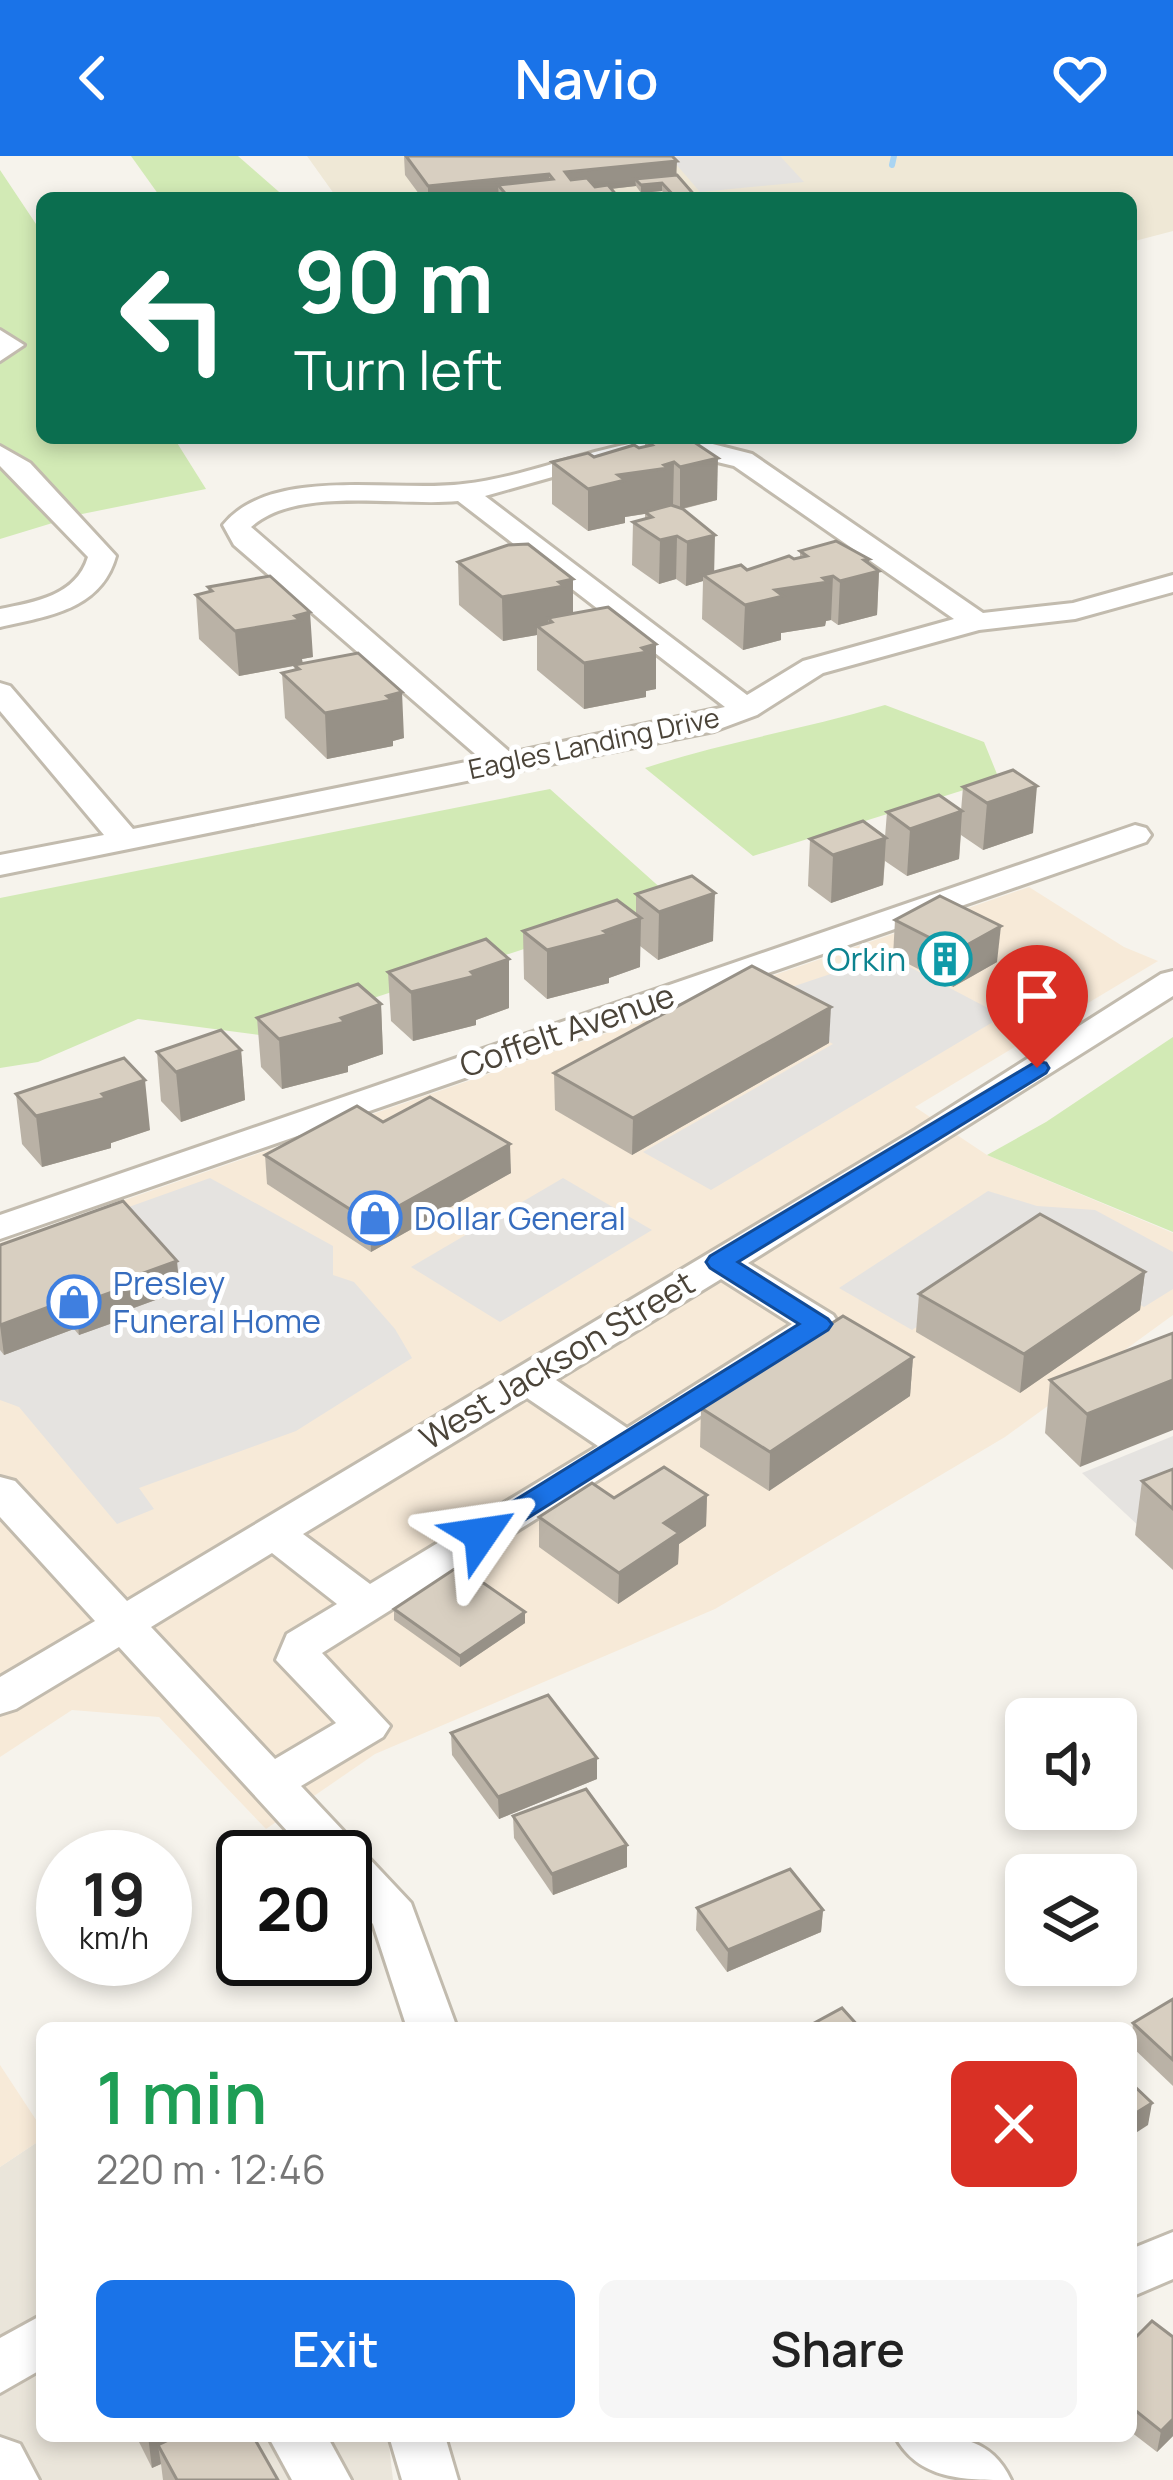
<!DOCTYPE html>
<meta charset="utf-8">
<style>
:root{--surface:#fff;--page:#f6f6f6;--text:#222;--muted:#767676;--accent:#1a73e8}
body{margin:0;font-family:Manrope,sans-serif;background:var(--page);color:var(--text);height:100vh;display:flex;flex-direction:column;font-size:45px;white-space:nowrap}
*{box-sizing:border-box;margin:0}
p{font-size:39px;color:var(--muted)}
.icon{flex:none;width:66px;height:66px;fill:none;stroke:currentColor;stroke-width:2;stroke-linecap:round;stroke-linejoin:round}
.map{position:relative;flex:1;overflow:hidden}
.side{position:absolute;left:36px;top:1866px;width:1101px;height:420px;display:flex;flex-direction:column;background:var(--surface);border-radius:18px;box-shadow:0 6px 18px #0003}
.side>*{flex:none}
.guide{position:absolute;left:36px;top:36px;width:1101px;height:252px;border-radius:18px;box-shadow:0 6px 18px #0003;background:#0b6e4f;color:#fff;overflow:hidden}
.buttons{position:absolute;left:1005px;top:1542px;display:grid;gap:24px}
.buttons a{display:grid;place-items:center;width:132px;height:132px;border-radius:18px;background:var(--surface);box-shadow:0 6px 18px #0003;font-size:60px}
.speed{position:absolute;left:36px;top:1674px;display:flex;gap:24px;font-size:60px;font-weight:700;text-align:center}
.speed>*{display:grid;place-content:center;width:156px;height:156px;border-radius:50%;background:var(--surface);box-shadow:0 6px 18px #0003;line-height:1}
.speed small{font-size:30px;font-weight:400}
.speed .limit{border:6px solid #111;border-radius:18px;background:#fff;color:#111}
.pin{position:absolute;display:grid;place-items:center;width:102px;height:102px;color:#fff;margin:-123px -51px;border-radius:50% 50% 50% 0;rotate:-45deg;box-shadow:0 0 12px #0007}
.pin .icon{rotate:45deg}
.me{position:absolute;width:132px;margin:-66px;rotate:58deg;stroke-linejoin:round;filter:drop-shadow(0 0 9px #0008)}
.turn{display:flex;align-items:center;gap:42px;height:252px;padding:0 60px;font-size:54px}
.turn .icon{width:156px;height:156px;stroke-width:2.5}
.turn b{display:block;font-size:84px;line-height:102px}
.round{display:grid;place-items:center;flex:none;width:126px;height:126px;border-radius:18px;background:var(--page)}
.headline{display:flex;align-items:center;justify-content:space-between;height:204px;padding:0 60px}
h1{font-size:72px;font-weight:600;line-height:90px;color:#1e9e55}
.action{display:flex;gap:24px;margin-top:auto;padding:24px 60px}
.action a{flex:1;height:138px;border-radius:18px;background:var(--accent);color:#fff;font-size:48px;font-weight:600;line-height:138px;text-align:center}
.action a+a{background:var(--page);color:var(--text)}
header{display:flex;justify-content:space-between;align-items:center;height:156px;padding:0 60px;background:var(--accent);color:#fff;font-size:54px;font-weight:600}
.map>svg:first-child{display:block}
.residential{fill:#eae5da}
.commercial{fill:#f7ead8}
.education{fill:#efe8d6}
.green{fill:#d2eab5}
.parking{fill:#e5e3e0}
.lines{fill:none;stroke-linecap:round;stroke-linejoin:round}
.stream{stroke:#a9d4f2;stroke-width:6}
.minor-casing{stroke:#c2bbae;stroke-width:6}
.minor{fill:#fff;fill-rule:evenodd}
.wall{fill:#bab2a6}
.shaded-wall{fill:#979187}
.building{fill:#d8cfc1;stroke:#979187;stroke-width:3}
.route{fill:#1a73e8;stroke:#114b97;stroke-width:3}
.labels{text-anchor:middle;stroke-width:10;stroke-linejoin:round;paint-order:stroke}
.far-street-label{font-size:27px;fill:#4b4439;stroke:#fff}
.culture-label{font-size:33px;fill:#0d838f;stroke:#fff;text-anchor:end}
.street-label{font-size:33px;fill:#4b4439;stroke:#fff}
.shop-label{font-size:33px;fill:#366cbe;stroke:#fff;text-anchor:start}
</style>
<header><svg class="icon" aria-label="back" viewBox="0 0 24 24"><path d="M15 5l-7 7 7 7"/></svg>Navio<svg class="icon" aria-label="heart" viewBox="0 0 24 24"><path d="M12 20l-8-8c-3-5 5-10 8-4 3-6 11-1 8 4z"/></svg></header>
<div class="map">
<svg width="1173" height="2324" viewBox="0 0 1173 2324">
<rect width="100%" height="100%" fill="#f6f3ec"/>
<polygon class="residential" points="42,1983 42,2280 388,2280 393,2324 0,2324 0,2011"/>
<g class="commercial">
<polygon points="1029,731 1124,791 1158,805 915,951 987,999 1173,1077 1173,1159 1005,1281 715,1453 375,1598 266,1673 159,1561 72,1554 0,1601 0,1087"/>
<polygon points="0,1909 42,1973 42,1983 0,2011"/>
</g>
<polygon class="education" points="307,0 1173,0 1173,75 1131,86 1131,42 337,42"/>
<g class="green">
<polygon points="131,0 238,0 286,42 161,42"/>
<polygon points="0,14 42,77 42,282 174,282 206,333 82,358 0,383"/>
<path d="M885,549L984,586L999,623L753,700L645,612C724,586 805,573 885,549Z"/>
<polygon points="550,633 674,744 260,879 138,863 38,906 0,912 0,742"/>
<polygon points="1173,881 1173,1076 987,999 1046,966"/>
</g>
<g class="parking">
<polygon points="669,0 780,0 804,26 700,36"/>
<polygon points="887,799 1003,860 711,1034 643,996 833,888 753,844"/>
<polygon points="210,1022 333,1090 333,1119 354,1126 395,1173 412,1202 296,1275 139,1332 154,1353 117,1368 19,1251 0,1244 0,1097"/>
<polygon points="563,1022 652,1074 500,1166 411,1111"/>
<polygon points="988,1035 1037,1050 1095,1054 1173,1096 1173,1133 1144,1151 1037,1091 912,1174 839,1132"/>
<polygon points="1173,1280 1173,1359 1141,1372 1082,1317"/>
</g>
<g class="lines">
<polyline class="stream" points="892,9 894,0"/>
<g class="minor-casing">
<g id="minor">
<polygon points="0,174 24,189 0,205"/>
<path d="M689,282L752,298L983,457L1073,447L1173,419V436L1075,463L979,474L823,517L757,559L714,575L0,719V699L104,679L0,555V527L10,530L133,673L481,603L234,389L223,369C271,309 395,337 463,328C542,319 606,282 689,282ZM676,296L734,310L954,463L803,505L747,539L485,340L609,305ZM458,345L725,551L511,597L251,371C298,329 398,351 458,345Z"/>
<path d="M0,290L30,307L116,400C101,454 48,460 0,471V453C35,446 76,440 88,401L0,310Z"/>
<polygon points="1135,669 1146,672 1151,679 1146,686 0,1083 0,1059"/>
<path d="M1173,815V840L748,1107L833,1159L839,1168L833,1177L322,1497L390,1570L383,1581L301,1630L411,1747L457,1872H407L373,1768L345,1738V1701H311L119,1491L16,1553L0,1558V1521L95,1465L0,1361V1321L15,1325L127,1445L915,974L1161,818ZM721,1123L792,1168L627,1272L556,1224ZM527,1242L598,1290L370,1428L303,1378ZM272,1397L337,1448L287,1478L276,1504L336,1567L275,1603L151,1471Z"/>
<polygon points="1173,2076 1173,2123 1131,2141 1131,2093"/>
<polygon points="42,2159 42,2213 0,2237 0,2182"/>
<polygon points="268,2280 327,2280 351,2324 292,2324"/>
<polygon points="389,2280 445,2280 458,2324 402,2324"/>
<path d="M895,2280C942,2280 988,2274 1011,2324C964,2324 918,2324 895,2280Z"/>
<polygon points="0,2281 20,2288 39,2324 0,2324"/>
</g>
</g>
<use href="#minor" class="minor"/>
</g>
<g class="wall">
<polygon points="404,0 672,0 677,19 697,42 669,42 662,35 641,37 636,30 611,33 619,42 422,42 405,19"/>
<polygon points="654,282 717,344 683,353 714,416 747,414 794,403 800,402 800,395 869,403 868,407 879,415 877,459 838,469 831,464 826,465 825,470 781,477 781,484 743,494 702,463 703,425 686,430 676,423 659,428 632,409 633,366 645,362 645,358 625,361 625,367 588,375 552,348 552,306 594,301 639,292 645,290 645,284"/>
<polygon points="458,406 573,457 656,533 646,535 646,541 584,553 537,514 537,479 503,485 459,449"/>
<polygon points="208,431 313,501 302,503 302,507 404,582 393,585 393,590 327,603 285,562 282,517 295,514 294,510 239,520 199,483 196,439 209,436"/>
<polygon points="963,631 1033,677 983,694 961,679 959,703 907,720 885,705 883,729 831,747 808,730 810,683 885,681 887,656 961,655"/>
<polygon points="636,738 713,785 658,804 640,790 640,811 609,822 609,827 547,843 524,823 523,775 636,759"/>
<polygon points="895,764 997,806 953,831 893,800"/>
<polygon points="509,803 509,852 476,864 476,869 413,885 391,865 388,816"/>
<polygon points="381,848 383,898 348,910 348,916 282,933 261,911 257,862"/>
<polygon points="829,887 632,999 555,954 554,917"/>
<polygon points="241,894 245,944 181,966 161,945 157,896"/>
<polygon points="16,938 150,974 111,987 111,992 42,1011 22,988"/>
<polygon points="383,966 511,1017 371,1096 267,1028 265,999"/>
<polygon points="0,1089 180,1135 120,1157 121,1164 79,1179 74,1173 4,1199 0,1194"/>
<polygon points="1145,1116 1140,1154 1020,1237 916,1176 919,1138"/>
<polygon points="1173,1177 1080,1311 1045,1277 1050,1224"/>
<polygon points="913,1201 910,1240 769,1335 700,1291 701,1252"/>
<polygon points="1173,1313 1173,1414 1135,1379 1142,1325"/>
<polygon points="707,1339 706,1370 679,1388 678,1408 618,1448 539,1391 539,1361 614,1342"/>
<polygon points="394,1453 525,1456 525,1467 460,1511 394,1464"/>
<polygon points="451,1577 597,1602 597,1623 499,1663 452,1599"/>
<polygon points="513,1660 627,1689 627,1711 553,1739 514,1682"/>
<polygon points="697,1752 823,1754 821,1776 727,1816 696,1774"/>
<polygon points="1173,1843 1173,1930 1131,1890 1133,1867"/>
<polygon points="1131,2186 1173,2280 1157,2296 1131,2276"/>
<polygon points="136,2280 253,2280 278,2324 163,2324 161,2308 152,2312"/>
</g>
<g class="shaded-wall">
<polygon points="677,5 676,26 662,28 662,35 641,37 641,30 635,23 636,30 565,38 565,16"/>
<polygon points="549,18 549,40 498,29 499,42 428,42 428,30"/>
<polygon points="718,302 717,344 680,353 680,311"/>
<polygon points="674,306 673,349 668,350 668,354 625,361 625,367 588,375 588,333 618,319"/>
<polygon points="715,379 714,422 703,419 703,425 686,430 687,386"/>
<polygon points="677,380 676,423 659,428 660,384"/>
<polygon points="869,403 868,418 879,415 877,459 838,469 840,425 864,404"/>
<polygon points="833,420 831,464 826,465 825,470 781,477 781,484 743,494 745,449 775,434"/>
<polygon points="573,423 573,467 552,466 548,462 548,477 537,470 537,479 503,485 502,441"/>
<polygon points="310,456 313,501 302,503 303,508 239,520 235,475"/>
<polygon points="656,488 656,533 646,535 646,541 584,553 584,507"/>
<polygon points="402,536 404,582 393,585 393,590 327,603 325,557"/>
<polygon points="1037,630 1033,677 983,694 987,647"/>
<polygon points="962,655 959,703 907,720 910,673"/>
<polygon points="886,682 883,729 831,747 833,699"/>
<polygon points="715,737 713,785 658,804 659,756"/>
<polygon points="641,762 640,811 609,822 609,827 547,843 547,794"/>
<polygon points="1001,770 997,806 953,831 956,795"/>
<polygon points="509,803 509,852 476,864 476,869 413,885 411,836"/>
<polygon points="381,848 383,898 348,910 348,916 282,933 279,883"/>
<polygon points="831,851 829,887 632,999 633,962"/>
<polygon points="241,894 245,944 181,966 176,916"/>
<polygon points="145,924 150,974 111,987 111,992 42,1011 36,960"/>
<polygon points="510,988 511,1017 371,1096 370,1066"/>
<polygon points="177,1105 180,1135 120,1157 121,1164 79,1179 76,1149 113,1128"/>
<polygon points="1145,1116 1140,1154 1020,1237 1024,1198"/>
<polygon points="70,1143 74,1173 4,1199 0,1169"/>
<polygon points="913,1201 910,1240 769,1335 770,1296"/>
<polygon points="1173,1224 1173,1274 1080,1311 1087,1258"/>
<polygon points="707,1339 706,1370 679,1388 678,1408 618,1448 619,1417 664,1367"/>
<polygon points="525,1456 525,1467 460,1511 460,1500"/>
<polygon points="597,1602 597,1623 499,1663 498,1641"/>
<polygon points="627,1689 627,1711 553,1739 552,1718"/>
<polygon points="823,1754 821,1776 727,1816 728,1794"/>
<polygon points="1152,1947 1148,1969 1131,1980 1131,1960"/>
<polygon points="1173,2263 1173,2280 1157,2296 1161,2275"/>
<polygon points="148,2280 220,2280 158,2289 161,2308 152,2312"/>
</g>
<g class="building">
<polygon points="406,0 672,0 677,5 565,16 571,24 587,22 595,31 608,29 619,42 509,42 498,29 553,23 549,18 428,30"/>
<polygon points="677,19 697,42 676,42 662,27 641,29 635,23"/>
<polygon points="654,282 688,282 718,302 680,311 674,306 664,309 668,312 618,319 625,324 588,333 552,306 588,297 594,301 634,289 639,292 652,289 645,284"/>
<polygon points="671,349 683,353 715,379 687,386 677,380 660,384 633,366 652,361 645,356"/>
<polygon points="836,385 869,403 864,404 879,415 840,425 833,420 823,422 828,426 775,434 783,440 745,449 703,419 741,409 747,414 789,400 794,403 807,400 800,395"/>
<polygon points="528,388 573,423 559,426 564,430 502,441 458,406 508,389"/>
<polygon points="270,420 310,456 295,460 300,464 235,475 196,439 212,435 208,431"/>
<polygon points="608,451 656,488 642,492 647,496 584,507 537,470 552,466 548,462"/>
<polygon points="358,497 402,536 387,540 392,544 325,557 282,517 299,513 294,509"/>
<polygon points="1013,614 1037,630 987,647 963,631"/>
<polygon points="939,639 962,655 910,673 887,656"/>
<polygon points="863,665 886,682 833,699 810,683"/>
<polygon points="692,720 715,737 659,756 636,738"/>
<polygon points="940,740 1001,770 956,795 895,764"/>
<polygon points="617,744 641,762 604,775 609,778 547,794 523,775"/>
<polygon points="486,783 509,803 471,816 475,820 411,836 388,816"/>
<polygon points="752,810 831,851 633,962 554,917"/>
<polygon points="358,828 381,848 341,862 345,866 279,883 257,862"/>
<polygon points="221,874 241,894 176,916 157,896"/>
<polygon points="124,902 145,924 102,938 106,942 36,960 16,938"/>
<polygon points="430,941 510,988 370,1066 265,999 357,950 383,966"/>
<polygon points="123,1045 177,1105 113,1128 118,1134 76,1149 70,1143 0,1169 0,1089"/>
<polygon points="1040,1058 1145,1116 1024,1198 919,1138"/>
<polygon points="843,1160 913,1201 770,1296 701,1252"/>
<polygon points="1173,1177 1173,1224 1087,1258 1050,1224"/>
<polygon points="664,1311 707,1339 664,1367 679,1377 619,1417 539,1361 592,1327 614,1342"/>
<polygon points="1173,1313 1173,1353 1142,1325"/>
<polygon points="459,1410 525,1456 460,1500 394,1453"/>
<polygon points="548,1539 597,1602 498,1641 451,1577"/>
<polygon points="586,1633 627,1689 552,1718 513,1660"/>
<polygon points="790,1713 823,1754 728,1794 697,1752"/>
<polygon points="1173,1843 1173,1904 1133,1867"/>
<polygon points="842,1852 860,1872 805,1872"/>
<polygon points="1131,1927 1152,1947 1131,1960"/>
<polygon points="1152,2165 1173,2181 1173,2263 1161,2275 1131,2251 1131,2186"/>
<polygon points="177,2280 253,2280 278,2324 177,2324 158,2289"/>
</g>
<polygon class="route" points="1037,905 1046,907 1049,912 1046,917 738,1106 828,1163 832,1168 828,1174 491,1385 470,1385 466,1378 470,1372 799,1168 710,1112 706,1106 710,1100"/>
<defs>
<g id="building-ring" transform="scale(2.7)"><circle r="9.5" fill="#fff" stroke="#0f9aa8" stroke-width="1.5"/><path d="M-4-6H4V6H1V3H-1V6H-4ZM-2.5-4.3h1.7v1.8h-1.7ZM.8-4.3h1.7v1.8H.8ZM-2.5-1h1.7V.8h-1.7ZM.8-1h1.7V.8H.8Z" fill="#0f9aa8"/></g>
<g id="shop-ring" transform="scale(2.7)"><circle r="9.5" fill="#fff" stroke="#3f7fe0" stroke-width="1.5"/><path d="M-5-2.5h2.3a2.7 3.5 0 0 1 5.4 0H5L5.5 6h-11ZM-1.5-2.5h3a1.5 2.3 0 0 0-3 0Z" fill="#3f7fe0"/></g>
</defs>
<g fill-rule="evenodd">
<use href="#building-ring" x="945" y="803"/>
<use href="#shop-ring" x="375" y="1062"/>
<use href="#shop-ring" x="74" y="1146"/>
</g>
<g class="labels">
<g class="far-street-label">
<text transform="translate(594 588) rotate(-12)" y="9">Eagles Landing Drive</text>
</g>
<g class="culture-label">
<text x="906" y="815">Orkin</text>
</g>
<g class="street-label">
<text transform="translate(567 874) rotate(-19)" y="12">Coffelt Avenue</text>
<text transform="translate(557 1204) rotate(-31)" y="12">West Jackson Street</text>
</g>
<g class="shop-label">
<text x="414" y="1074">Dollar General</text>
<text x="113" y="1139">Presley<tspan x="113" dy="38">Funeral Home</tspan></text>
</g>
</g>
</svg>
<div class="buttons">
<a><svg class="icon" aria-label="sound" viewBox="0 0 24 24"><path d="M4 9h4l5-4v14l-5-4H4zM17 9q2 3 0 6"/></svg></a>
<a><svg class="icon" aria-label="layers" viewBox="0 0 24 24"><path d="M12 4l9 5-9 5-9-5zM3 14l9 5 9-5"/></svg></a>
</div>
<div class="speed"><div>19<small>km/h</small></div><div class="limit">20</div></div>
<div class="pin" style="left:1037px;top:912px;background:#d93025"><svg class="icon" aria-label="arrive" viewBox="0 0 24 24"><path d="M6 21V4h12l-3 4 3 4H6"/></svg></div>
<svg class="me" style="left:481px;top:1378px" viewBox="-20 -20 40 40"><path d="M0-17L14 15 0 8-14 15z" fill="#1a73e8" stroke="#fff" stroke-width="4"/></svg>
<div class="guide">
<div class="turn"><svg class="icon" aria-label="left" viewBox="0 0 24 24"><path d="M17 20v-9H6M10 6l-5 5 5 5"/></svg><div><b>90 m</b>Turn left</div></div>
</div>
<section class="side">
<div class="headline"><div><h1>1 min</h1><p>220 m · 12:46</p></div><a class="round" style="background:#d93025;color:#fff"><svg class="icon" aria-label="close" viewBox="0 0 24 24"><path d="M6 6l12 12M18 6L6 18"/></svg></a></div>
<div class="action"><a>Exit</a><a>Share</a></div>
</section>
</div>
